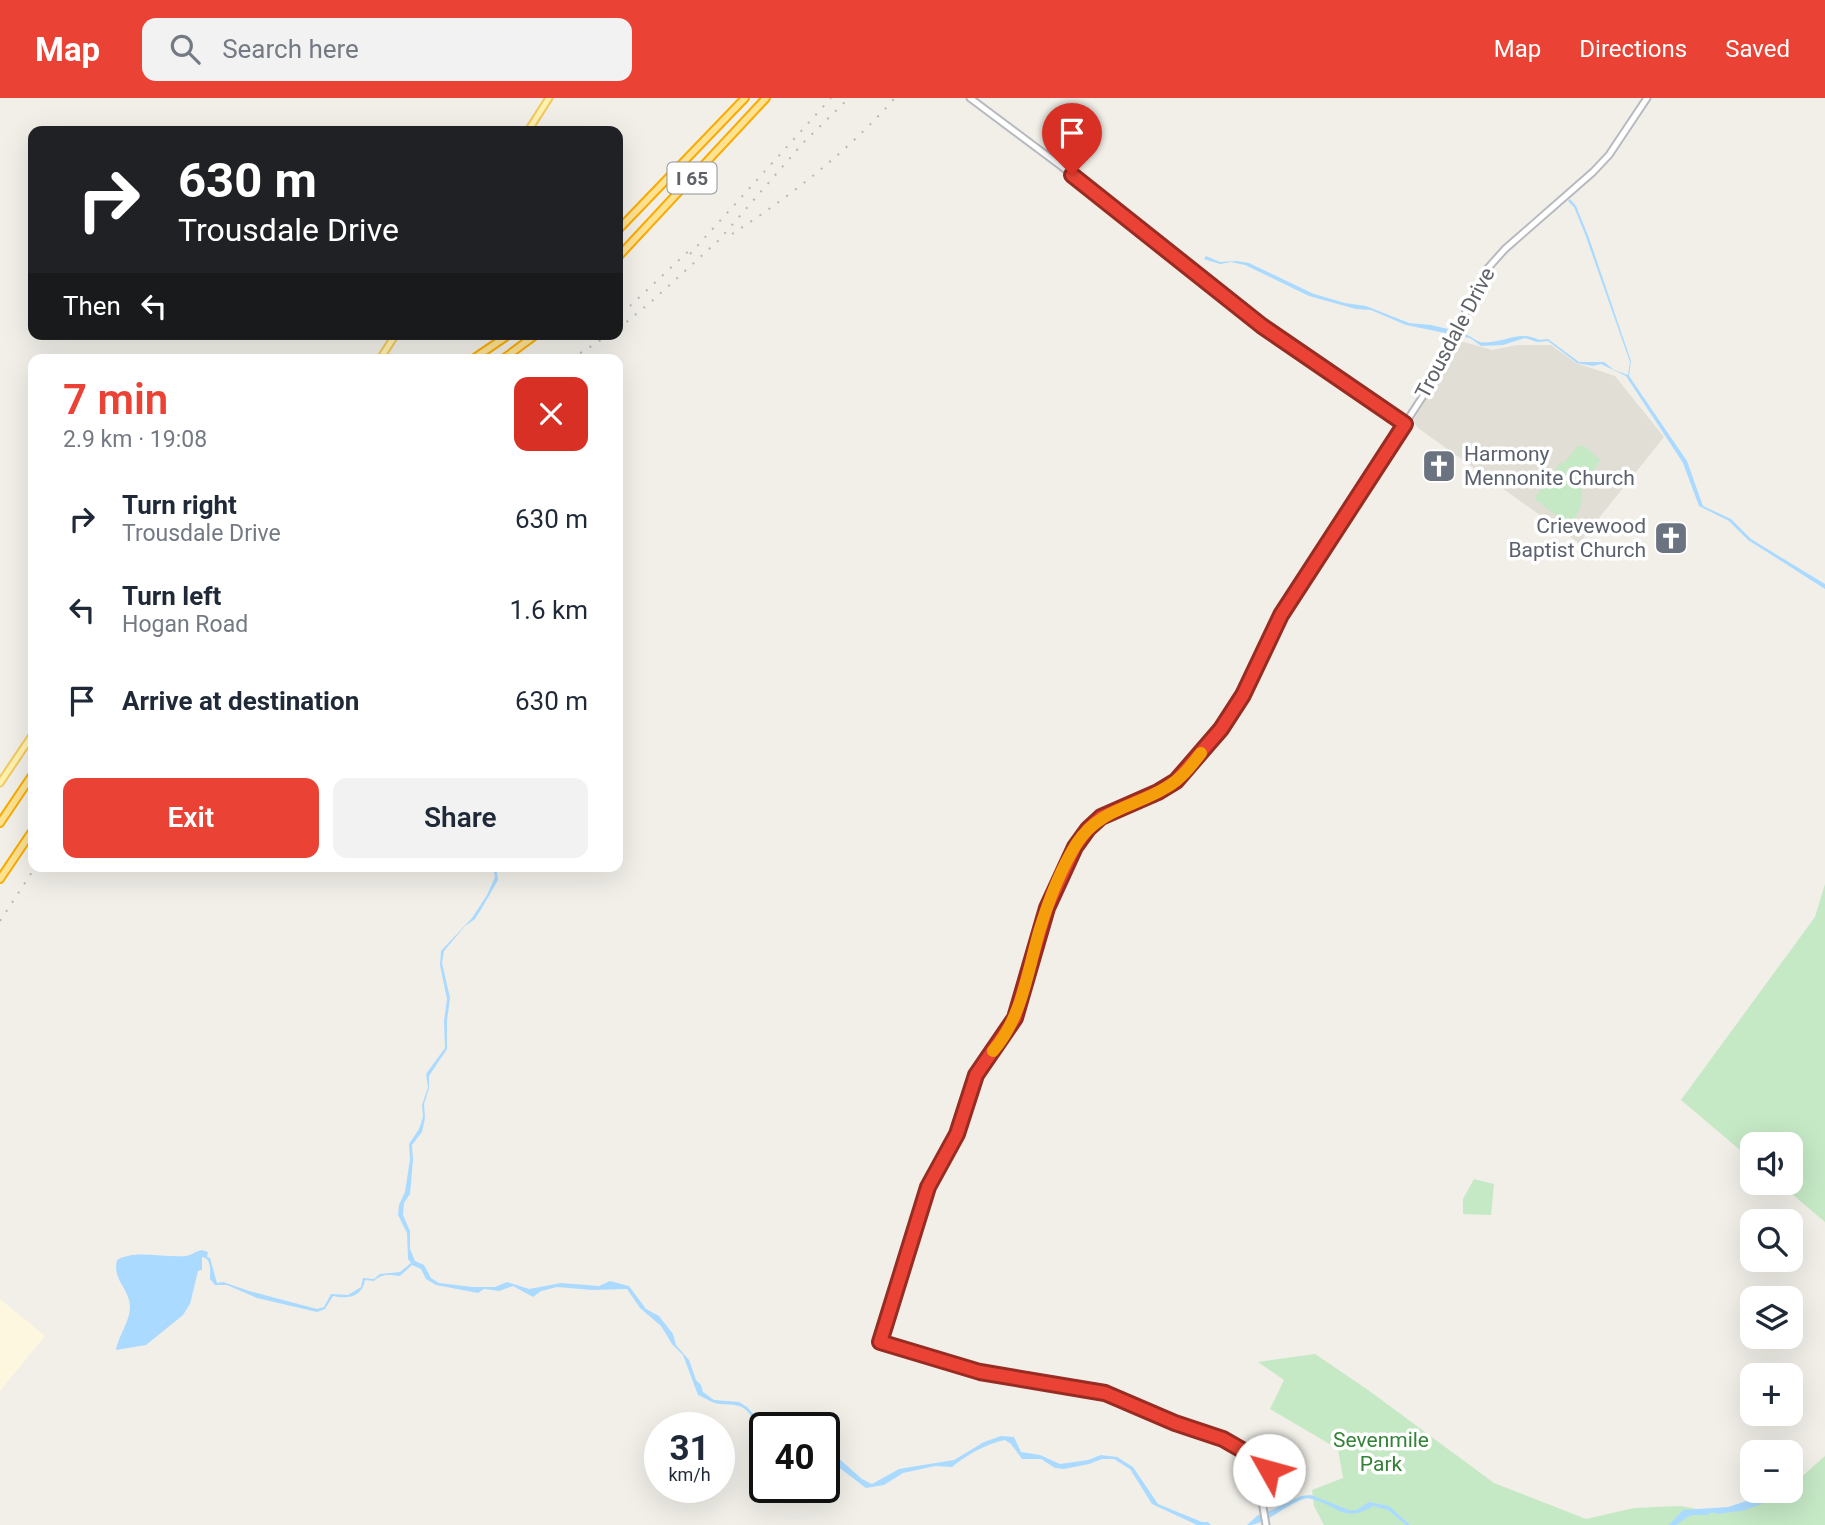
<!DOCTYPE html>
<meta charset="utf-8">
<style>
:root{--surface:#fff;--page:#f2f2f3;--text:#1f2937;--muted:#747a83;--accent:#ea4335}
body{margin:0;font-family:Roboto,sans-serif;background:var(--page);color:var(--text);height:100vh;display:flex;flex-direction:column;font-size:26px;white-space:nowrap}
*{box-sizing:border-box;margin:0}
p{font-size:23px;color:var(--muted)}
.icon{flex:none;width:38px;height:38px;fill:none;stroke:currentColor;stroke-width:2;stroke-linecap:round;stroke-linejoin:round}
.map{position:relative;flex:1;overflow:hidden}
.details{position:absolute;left:28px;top:256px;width:595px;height:518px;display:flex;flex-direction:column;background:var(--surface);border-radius:14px;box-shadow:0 7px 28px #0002}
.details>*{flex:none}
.banner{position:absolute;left:28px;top:28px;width:595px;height:214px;border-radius:14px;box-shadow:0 7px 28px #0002;background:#202124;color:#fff;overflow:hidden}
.fabs{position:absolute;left:1740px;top:1034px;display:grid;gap:14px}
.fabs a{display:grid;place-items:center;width:63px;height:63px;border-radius:14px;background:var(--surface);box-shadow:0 7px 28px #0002;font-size:35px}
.speed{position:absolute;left:644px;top:1314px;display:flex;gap:14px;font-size:35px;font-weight:700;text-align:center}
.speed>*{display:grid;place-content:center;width:91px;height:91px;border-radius:50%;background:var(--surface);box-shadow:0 7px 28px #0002;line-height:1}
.speed small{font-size:18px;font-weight:400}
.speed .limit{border:4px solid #111;border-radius:10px;background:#fff;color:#111}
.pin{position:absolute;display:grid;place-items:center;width:60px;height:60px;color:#fff;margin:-72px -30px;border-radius:50% 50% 50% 0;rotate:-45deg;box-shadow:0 0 7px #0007}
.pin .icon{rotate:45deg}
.me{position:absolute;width:77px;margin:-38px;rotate:308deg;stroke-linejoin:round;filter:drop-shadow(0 0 5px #0008)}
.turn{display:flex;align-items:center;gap:24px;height:147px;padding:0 35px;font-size:32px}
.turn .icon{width:91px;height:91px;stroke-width:2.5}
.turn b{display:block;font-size:49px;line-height:60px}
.then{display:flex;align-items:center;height:66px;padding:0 35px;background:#0003;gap:14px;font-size:26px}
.round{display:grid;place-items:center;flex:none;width:74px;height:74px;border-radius:14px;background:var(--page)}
.overview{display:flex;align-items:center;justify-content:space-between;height:119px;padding:0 35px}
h1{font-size:42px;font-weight:600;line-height:52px;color:var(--accent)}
.button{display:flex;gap:14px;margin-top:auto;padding:14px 35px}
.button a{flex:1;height:80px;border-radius:14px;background:var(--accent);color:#fff;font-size:28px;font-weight:600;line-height:80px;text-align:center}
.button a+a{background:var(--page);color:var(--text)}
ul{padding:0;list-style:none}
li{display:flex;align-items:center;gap:21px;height:91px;padding:0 35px}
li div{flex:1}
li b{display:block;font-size:26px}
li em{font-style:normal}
header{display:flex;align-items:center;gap:42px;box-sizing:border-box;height:98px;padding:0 35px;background:var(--accent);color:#fff}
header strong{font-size:33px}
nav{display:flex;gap:38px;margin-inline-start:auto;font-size:24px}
.search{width:490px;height:63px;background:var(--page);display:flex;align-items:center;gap:18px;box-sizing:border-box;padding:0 24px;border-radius:14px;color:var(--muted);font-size:26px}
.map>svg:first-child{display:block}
.commercial{fill:#fef7e0}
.education{fill:#e1ded6}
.green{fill:#c5e8c5}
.water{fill:#aadaff}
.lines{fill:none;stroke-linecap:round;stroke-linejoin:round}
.stream{stroke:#aadaff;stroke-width:2}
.secondary-casing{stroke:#b6babf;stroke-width:9}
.primary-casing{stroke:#f2c960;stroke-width:9}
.highway-casing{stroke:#f9ab00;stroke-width:10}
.secondary{stroke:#fff;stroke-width:5}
.primary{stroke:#fff2af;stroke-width:5}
.highway{stroke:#fde293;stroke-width:6}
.rail{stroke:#b6b7b8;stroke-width:2;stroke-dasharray:2 9;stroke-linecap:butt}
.route-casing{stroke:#982c22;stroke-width:18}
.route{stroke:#ea4335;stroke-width:12}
.slow{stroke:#f59e0b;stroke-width:12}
.labels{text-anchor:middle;stroke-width:7;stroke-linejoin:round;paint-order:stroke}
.shield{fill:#fff;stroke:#8f9295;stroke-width:2}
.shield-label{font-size:19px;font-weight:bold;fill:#5f6368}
.street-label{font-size:21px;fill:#5f6368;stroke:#fff}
.worship-label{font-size:21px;fill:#5b616d;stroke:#fff;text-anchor:start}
.park-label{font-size:21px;fill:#348238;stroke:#fff}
</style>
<header>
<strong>Map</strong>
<div class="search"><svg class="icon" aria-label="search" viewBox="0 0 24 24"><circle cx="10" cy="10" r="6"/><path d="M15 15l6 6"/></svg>Search here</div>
<nav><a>Map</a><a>Directions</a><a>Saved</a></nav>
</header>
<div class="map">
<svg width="1825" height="1427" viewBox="0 0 1825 1427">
<rect width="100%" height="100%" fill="#f1efe8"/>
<polygon class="commercial" points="0,1201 45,1238 0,1293"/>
<polygon class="education" points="1457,242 1492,252 1517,247 1551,247 1576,265 1615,278 1664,339 1579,445 1418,330 1413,323 1433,290"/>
<g class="green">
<path d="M1578,348H1584L1600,362L1594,372L1583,377L1566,368C1587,391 1586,401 1571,429L1536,402L1535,399L1561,364L1563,366Z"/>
<polygon points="1825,786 1825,1124 1779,1085 1790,1085 1790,1046 1752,1046 1752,1062 1681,1002 1815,819"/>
<polygon points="1474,1081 1494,1086 1491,1117 1463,1116 1463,1101"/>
<polygon points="1315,1256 1368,1292 1494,1385 1586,1421 1634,1410 1681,1408 1707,1413 1744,1409 1785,1393 1790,1393 1790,1389 1825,1358 1825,1427 1324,1427 1314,1408 1312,1392 1343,1380 1338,1351 1270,1311 1284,1282 1258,1264"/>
</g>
<g class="water">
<path d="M1570,101L1576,108L1589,140L1631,263L1629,278L1687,363L1703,408L1731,421L1751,441L1825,486V491L1748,442L1729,423L1699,408L1683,365L1626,278L1601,266L1593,268L1577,265L1548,243L1537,244L1525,240L1503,247L1481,248L1470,240L1459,238L1460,235C1469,236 1472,241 1480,244C1482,245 1489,244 1491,244C1509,242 1521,233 1539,242L1548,241L1579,264H1604L1614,272L1628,277L1630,264L1585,136L1574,109L1568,103Z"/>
<polygon points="1206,158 1220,164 1237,163 1249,165 1314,196 1345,205 1366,208 1409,225 1431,227 1452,232 1450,236 1406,227 1371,212 1356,211 1309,198 1245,167 1231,164 1220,166 1204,161"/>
<path d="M493,768H496L498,782L482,810L475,821L465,828L444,853L442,865L450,900L447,923V951L429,978V990L424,1006L425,1020L422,1034L412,1047L413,1062L410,1096L404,1105L403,1117L410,1133V1151L415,1163L424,1167L431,1180L439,1185L473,1189H495L507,1184L529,1191L561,1185L599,1188L610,1183L629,1188L646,1211L659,1218L673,1236L676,1247L689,1262L696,1282L701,1287L703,1294L714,1302L739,1304L747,1309L756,1319L765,1339C756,1337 752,1326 752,1319C741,1302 731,1309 715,1305C709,1303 703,1299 698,1297L683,1257L672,1246L661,1228L640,1210L627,1191L592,1192L557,1189L541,1193L533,1199L513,1188L499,1193L484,1191L478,1195L436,1187L426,1181L421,1171L412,1167L400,1178C388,1177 383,1175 374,1183L365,1182C362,1200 347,1201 333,1198L325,1211L317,1214L257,1200L227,1187H215L210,1181C210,1172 212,1161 202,1159V1172L198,1173L190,1206L183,1217L146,1247L116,1252C118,1238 130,1224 130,1209C130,1191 112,1182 117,1162C135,1151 164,1160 186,1158C192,1157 196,1153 202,1152L208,1154L207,1159L210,1160L217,1185L223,1184L249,1193L317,1211L324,1209L331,1196L348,1197L361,1189L363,1180L374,1181L380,1176L400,1174L411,1165L408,1161L407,1135L398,1117L399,1107L405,1094L410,1061L409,1046L419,1031L423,1019L422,1007L428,989L426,976L445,950L444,923L447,901L440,867L441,853L472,820L487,797L495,779Z"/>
<path d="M1001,1338L1014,1339L1021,1354L1040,1357L1060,1366L1088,1362L1101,1357L1117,1359L1133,1369L1158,1406L1202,1424H1208L1211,1427H1197L1152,1406L1130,1371L1114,1361H1102L1089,1366L1064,1371L1055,1370L1041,1361H1022L1011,1346L1005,1342C985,1346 967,1357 952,1369L935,1368L903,1375L884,1387L866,1390L824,1358V1351L836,1358L862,1381L872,1386L899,1371L954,1362L984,1344Z"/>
<polygon points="1778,1393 1787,1393 1772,1402 1742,1413 1692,1416 1676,1427 1669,1427 1683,1412 1728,1409"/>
<path d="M1311,1397L1349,1412H1357L1369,1404L1389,1408L1410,1427H1406L1388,1412L1373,1408C1342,1427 1337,1405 1307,1400C1286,1405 1268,1427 1247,1427L1258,1417L1272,1412L1301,1398Z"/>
</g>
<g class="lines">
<g class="stream">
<polyline points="1717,1415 1732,1413"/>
<polyline points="1686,1418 1693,1416 1708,1416"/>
</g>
<g class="secondary-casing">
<g id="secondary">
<polyline points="970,0 1061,68 1262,228 1405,326"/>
<polyline points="1266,1427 1261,1397 1268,1369 1220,1339 1175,1325 1105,1295 980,1274 880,1244 927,1089 957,1036 976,977 1015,920 1047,810 1077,746 1089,730 1104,718 1158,694 1176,683 1221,631 1243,597 1281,517 1425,295 1488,170 1505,151 1593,74 1609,57 1647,0"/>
</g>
</g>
<g class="primary-casing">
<g id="primary">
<polyline points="528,33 549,0"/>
<polyline points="380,261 396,236"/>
<polyline points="0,685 33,636"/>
</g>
</g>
<g class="highway-casing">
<g id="highway">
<polyline points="618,132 745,0"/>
<polyline points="618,159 766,0"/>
<polyline points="473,261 510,236"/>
<polyline points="503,261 537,236"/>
<polyline points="0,725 33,676"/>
<polyline points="0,781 33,732"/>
</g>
</g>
<use href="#secondary" class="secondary"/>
<use href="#primary" class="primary"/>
<use href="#highway" class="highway"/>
<g class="rail">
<path d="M732,136C792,97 847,54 895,0"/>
<polyline points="690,156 831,0"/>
<polyline points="630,208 694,148"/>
<polyline points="618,231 652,203 719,142 803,45 849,0"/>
<polyline points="571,261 610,236"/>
<polyline points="0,823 36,768"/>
</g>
</g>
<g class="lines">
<g class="route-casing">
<polyline id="route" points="1072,77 1262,228 1405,326 1281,517 1243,597 1221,631 1176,683 1158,694 1101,719 1088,731 1075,749 1047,810 1015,920 976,977 957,1036 928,1089 880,1244 980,1274 1105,1295 1175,1325 1223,1341 1263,1364 1269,1372"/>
</g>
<use href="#route" class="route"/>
<path class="slow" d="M993,953C1022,919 1027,876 1039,834C1048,804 1060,772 1077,745C1099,711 1135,709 1167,689C1181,681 1191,668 1201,655"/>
</g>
<defs>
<g id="church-square" transform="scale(1.75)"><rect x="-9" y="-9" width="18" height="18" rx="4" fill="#6b7280" stroke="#fff"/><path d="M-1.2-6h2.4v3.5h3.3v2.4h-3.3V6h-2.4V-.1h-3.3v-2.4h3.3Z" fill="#fff"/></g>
</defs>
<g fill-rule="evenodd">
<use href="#church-square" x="1439" y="368"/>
<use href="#church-square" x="1671" y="440"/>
</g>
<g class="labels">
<rect class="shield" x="667.5" y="64.5" width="49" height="31" rx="5"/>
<g class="shield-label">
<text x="692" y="87">I 65</text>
</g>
<g class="street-label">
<text transform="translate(1455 235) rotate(-62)" y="7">Trousdale Drive</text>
</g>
<g class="worship-label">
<text x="1464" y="363">Harmony<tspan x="1464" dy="24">Mennonite Church</tspan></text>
<text x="1646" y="435" text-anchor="end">Crievewood<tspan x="1646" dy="24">Baptist Church</tspan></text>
</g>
<g class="park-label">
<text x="1381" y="1349">Sevenmile<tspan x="1381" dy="24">Park</tspan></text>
</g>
</g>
</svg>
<div class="fabs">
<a><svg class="icon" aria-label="sound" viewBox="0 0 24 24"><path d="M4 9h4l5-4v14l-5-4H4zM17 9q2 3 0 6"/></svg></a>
<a><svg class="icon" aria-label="search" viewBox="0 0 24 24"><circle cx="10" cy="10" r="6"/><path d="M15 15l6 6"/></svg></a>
<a><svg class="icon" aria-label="layers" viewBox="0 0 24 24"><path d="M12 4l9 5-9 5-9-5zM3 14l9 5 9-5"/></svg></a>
<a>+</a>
<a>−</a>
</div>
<div class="speed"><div>31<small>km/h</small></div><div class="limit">40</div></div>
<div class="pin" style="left:1072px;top:77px;background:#d93025"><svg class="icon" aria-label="arrive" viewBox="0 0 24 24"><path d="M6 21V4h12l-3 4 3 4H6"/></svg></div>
<svg class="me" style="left:1269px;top:1372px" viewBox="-20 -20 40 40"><circle r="19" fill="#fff"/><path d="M0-13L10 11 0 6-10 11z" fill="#ea4335"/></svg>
<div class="banner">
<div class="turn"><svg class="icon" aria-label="right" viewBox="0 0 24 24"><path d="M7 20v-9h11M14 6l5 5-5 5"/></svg><div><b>630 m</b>Trousdale Drive</div></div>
<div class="then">Then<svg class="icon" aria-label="left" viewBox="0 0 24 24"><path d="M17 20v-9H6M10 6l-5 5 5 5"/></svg></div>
</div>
<section class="details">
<div class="overview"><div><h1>7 min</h1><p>2.9 km · 19:08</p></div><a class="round" style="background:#d93025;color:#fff"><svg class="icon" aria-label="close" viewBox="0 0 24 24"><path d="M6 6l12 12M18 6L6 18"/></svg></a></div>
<ul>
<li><svg class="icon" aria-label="right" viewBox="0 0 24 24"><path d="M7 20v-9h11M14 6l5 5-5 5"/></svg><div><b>Turn right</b><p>Trousdale Drive</p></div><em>630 m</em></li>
<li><svg class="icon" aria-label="left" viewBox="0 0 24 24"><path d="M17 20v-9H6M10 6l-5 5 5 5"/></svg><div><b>Turn left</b><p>Hogan Road</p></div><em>1.6 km</em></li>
<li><svg class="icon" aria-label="arrive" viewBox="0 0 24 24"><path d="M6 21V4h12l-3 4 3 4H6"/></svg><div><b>Arrive at destination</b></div><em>630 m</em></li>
</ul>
<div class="button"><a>Exit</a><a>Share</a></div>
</section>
</div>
